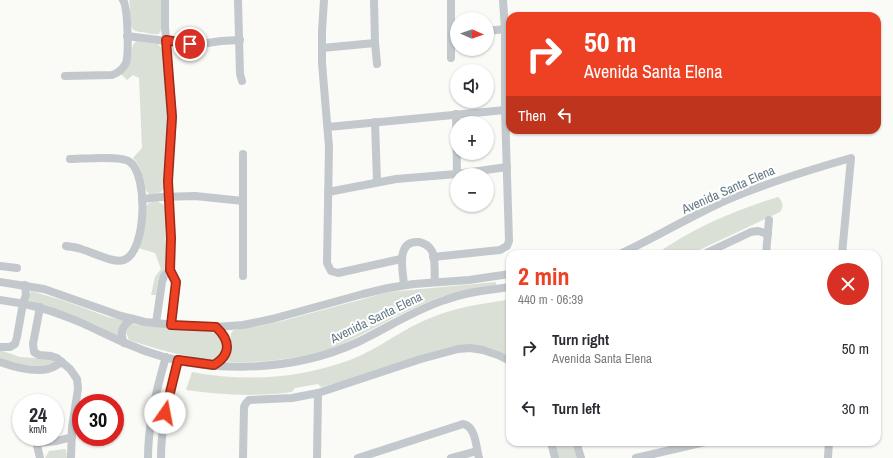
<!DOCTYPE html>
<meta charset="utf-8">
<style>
:root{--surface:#fff;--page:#f7f7f7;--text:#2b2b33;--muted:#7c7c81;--accent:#ee4123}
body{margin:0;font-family:"Archivo Narrow",sans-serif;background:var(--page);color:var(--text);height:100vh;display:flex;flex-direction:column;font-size:15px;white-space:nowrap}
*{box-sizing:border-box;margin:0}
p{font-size:13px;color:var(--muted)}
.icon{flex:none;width:22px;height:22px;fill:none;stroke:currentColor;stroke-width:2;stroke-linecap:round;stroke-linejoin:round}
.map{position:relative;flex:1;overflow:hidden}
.panel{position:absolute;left:506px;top:250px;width:375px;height:196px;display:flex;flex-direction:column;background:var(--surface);border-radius:12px;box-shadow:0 1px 3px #0004}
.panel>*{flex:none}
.top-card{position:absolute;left:506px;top:12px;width:375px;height:122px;border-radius:12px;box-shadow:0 1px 3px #0004;background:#ee4123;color:#fff;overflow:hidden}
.needle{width:26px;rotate:92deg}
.tools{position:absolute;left:450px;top:12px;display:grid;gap:8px}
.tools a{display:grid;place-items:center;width:44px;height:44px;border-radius:50%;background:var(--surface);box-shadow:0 1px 3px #0004;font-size:20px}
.speed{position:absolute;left:12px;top:394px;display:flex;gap:8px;font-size:20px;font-weight:700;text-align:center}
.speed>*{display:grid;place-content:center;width:52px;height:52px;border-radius:50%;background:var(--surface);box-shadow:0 1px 3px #0004;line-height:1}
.speed small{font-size:10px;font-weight:400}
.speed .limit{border:6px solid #d22;background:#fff;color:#111}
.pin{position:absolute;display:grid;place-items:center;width:34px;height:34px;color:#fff;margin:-17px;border:2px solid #fff;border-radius:50%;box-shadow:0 1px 4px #0007}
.me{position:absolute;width:44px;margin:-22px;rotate:12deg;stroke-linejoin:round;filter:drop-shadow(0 0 3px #0008)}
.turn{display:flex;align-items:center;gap:14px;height:84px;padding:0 12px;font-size:18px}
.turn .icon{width:52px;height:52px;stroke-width:2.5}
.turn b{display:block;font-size:28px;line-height:34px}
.then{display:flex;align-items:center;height:38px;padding:0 12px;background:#0003;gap:8px;font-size:15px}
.round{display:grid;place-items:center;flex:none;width:42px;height:42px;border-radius:21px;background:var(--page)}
.summary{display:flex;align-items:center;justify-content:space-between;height:68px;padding:0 12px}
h1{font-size:24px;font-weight:800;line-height:30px;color:var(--accent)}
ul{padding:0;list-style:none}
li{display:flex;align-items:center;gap:12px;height:60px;padding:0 12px}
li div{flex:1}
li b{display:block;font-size:15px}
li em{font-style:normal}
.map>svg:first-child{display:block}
.green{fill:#dae0d6}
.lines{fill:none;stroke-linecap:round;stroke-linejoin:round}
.minor{stroke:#c3c8cc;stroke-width:8}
.route-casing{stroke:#9b2a17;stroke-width:10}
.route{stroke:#ee4123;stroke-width:7}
.labels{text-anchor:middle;stroke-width:4;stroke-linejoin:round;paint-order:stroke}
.street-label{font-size:13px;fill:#637884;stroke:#fff}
</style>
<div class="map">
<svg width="893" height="458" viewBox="0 0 893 458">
<rect width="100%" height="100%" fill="#fafaf7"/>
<g class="green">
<path d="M129,0H161V30L159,34C153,35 148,33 142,32C139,32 135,32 133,29C129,25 131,7 129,0Z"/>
<path d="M136,41L158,44L163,50L170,124L164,188L161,192L151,195C142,190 144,181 141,172C140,166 136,162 133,158L142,148L139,78L133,75L127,80L121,74L130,59L133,45Z"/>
<path d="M778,197C783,201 784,207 780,212L691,254H656C693,228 735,210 778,197Z"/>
<polygon points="157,201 164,205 165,209 166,265 165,269 158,279 156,295 151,295 155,277 161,269 155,253 138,248 146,206 149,203"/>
<path d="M496,282V285C468,289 441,295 414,308C387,320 362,336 335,347C301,359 265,363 229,362L226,361C228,357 231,353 232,348C233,341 227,335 234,330L264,325L282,321L389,292Z"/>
<path d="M31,291L62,300L108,317L127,321L120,337C91,321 61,309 28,301Z"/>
<path d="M506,300L510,301V356L496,350L481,346L321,387L318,384L295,388L292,392C257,397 221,395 186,390L192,372C245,382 298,379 350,360C379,349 403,328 433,317C457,307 481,304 506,300Z"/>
<path d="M131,324L212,332C225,336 227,360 211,360C205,360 198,358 192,357C171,353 150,347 129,340L126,333L127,327Z"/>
<path d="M0,350L20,357L51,359L55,362C43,371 13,363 0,358Z"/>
<polygon points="554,442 572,442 577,458 558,458"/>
<polygon points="65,449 66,450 67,458 45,458 49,451"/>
</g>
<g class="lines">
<g class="minor">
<polyline points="165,0 165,27 173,117 168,181 171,238 170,270 175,279 176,285 171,325"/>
<polyline points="238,0 240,74 242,81"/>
<polyline points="324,0 322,31 322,63 329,147 327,263 331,271 338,273 401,259"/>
<polyline points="374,0 375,43 377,64"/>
<polyline points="487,31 505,29"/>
<polyline points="127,36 190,44 201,44 221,41 240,40"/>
<polyline points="322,48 375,43"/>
<polyline points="451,58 451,0"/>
<path d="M65,76L112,75C118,73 123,69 126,63C129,54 128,8 123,0"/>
<polyline points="456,114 457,174"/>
<polyline points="375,122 377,182"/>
<polyline points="328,127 505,110"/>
<polyline points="243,154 243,276"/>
<polyline points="328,192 396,179 457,174 507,167"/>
<polyline points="142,199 161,197 195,196 243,201"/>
<path d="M66,246C71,247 76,247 81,249C92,252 114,264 124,260C147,251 148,175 130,162C122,155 82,159 70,159"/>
<path d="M620,254C657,237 692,215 729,199C769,182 809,170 851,158L842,254"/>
<polyline points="704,254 751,232 758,231 768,234"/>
<polyline points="766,254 769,220"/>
<polyline points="433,257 500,250 507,246 509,241 505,110 505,29 503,0"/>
<polyline points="0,266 17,268"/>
<polyline points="0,282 44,289 121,316 145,322 185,326 216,327 243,325 272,319 363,294 388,288 414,284 469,280 510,274"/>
<path d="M404,285C403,271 395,240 419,242C424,243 429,246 432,251C436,259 434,273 435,282"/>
<path d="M0,300C23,303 45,308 67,317C87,324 106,335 125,343C150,354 177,362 204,365C256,370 310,364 358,342C387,328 414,310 445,300C466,292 488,290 510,287"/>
<polyline points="40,307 33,344 34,352 39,355 51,356 57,358 70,369 77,379 78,389 72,427 71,458"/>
<polyline points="156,323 162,282 164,276 170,270"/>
<path d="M124,343C119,333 123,323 133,319"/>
<polyline points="0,347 10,347 15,344 17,337 23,303 26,295 25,285"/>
<path d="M0,362C14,367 33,372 48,369C53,368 57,365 62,362"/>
<path d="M214,365C232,354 230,340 216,327"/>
<polyline points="35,437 40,458"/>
<polyline points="551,442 555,458"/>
<polyline points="576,442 581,458"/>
<polyline points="37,443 57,441 72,437"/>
<polyline points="828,457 829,442"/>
<path d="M148,458C148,424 156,390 166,357"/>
<path d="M161,458C161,424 170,393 178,360"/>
<polyline points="243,458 244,407 246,403 249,400 292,398 318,393 421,359 458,349 470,348 483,350 498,355 510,361"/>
<polyline points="317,458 318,393"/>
<path d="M358,458L463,424C476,426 476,448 479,458"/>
<polyline points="451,458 477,451"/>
<polyline points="636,458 705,442"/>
</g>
</g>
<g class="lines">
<g class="route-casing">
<path id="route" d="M165,413L178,360L214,365C232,354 230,340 216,327L171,325L176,282L170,270L171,238L168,181L172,117L166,40L190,44"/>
</g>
<use href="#route" class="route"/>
</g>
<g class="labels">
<g class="street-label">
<text transform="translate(728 189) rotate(-24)" y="5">Avenida Santa Elena</text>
<text transform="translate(376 317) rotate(-26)" y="5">Avenida Santa Elena</text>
</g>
</g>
</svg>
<div class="tools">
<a><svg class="needle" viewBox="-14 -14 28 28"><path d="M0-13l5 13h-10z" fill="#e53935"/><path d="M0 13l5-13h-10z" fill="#7c7c81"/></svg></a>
<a><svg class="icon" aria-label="sound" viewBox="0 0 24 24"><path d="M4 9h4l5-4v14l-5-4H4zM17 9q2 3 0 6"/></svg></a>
<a>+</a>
<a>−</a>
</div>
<div class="speed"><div>24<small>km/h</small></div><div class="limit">30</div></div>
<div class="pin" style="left:190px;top:44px;background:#d93025"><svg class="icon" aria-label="arrive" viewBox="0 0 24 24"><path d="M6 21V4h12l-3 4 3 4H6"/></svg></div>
<svg class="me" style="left:165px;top:413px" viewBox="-20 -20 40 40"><circle r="19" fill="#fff"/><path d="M0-13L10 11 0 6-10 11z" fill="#ee4123"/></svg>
<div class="top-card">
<div class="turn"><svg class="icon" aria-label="right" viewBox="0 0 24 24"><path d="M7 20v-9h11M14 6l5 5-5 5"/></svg><div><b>50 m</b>Avenida Santa Elena</div></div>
<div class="then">Then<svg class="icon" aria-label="left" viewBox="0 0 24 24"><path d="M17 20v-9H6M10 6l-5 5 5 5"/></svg></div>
</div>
<section class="panel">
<div class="summary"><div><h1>2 min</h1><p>440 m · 06:39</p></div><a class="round" style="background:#d93025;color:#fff"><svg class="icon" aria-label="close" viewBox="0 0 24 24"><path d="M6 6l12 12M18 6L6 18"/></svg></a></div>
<ul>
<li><svg class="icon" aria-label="right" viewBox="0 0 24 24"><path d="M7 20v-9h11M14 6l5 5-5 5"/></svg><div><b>Turn right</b><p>Avenida Santa Elena</p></div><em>50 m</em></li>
<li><svg class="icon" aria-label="left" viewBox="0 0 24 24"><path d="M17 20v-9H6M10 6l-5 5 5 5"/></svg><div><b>Turn left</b></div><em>30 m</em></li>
</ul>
</section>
</div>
